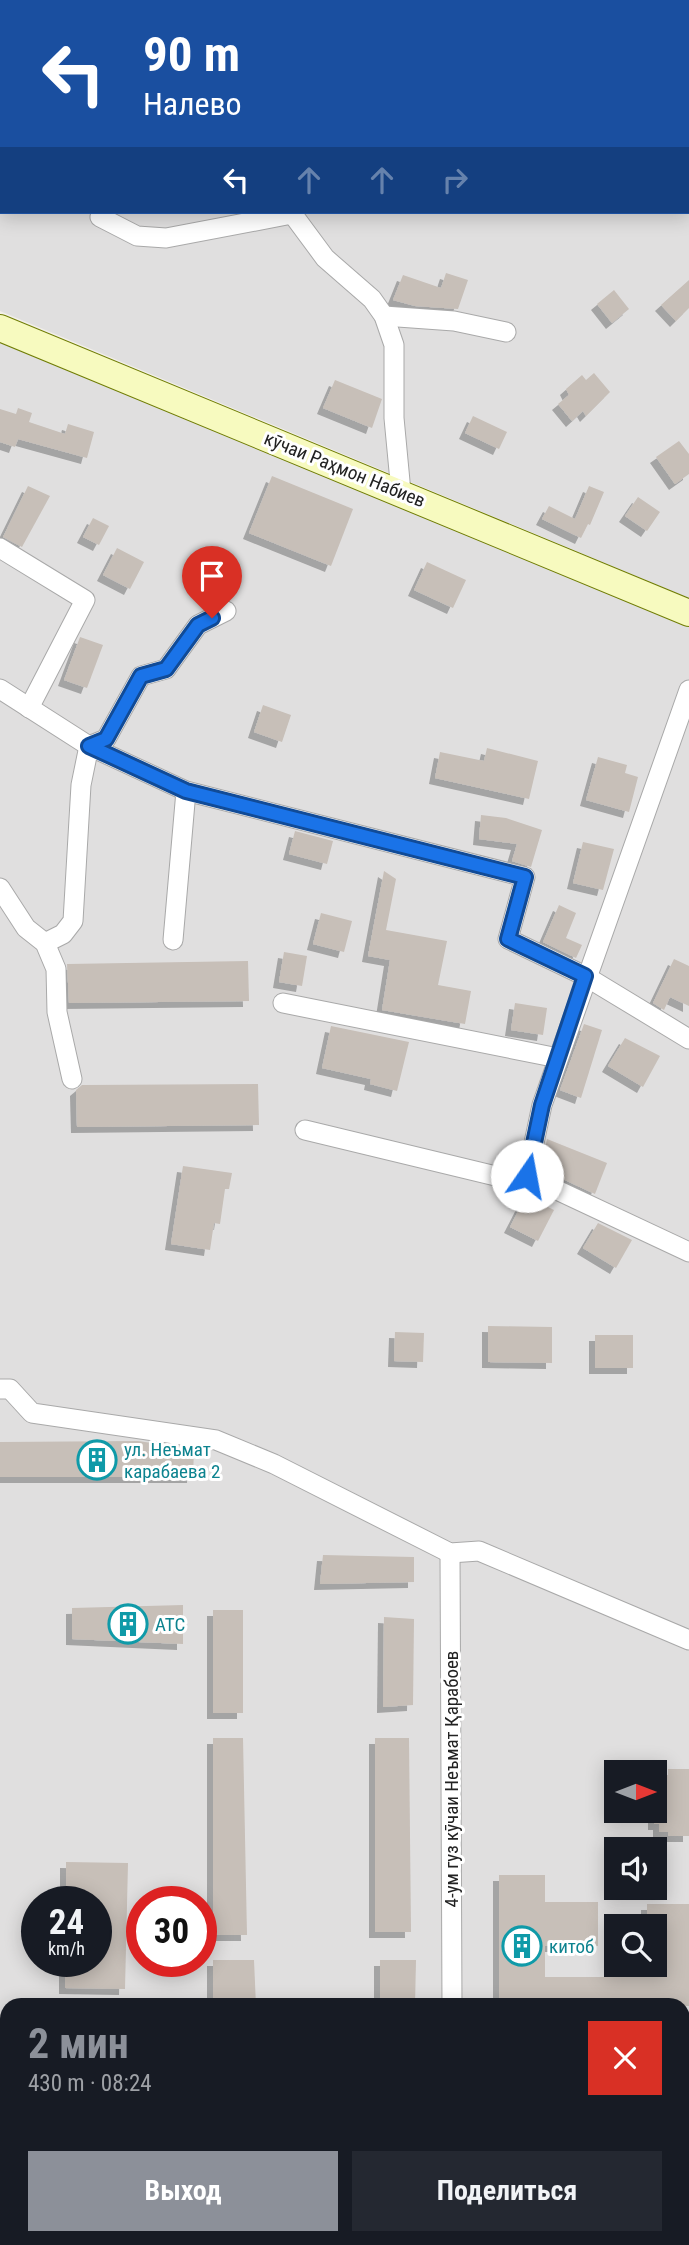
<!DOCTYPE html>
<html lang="ru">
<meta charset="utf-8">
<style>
:root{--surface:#171b24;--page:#242831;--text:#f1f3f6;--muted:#9ea1a6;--accent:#8c9099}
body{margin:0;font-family:"Roboto Condensed",sans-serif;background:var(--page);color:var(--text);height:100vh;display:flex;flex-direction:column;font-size:26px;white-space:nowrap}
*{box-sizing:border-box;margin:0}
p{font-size:23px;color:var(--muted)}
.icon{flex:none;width:38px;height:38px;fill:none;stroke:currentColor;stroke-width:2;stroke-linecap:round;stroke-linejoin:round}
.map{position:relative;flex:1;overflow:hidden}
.details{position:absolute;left:0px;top:1998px;width:690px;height:247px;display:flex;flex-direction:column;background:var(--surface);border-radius:21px 21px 0 0;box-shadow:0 4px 18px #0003}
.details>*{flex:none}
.top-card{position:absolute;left:0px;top:0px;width:690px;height:214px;box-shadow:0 4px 18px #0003;background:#1a4fa0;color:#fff;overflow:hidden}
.needle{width:46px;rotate:90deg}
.controls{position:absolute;left:604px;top:1760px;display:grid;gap:14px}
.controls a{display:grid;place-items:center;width:63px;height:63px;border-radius:0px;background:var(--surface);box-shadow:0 4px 18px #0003;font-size:35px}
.speed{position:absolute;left:21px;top:1886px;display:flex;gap:14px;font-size:35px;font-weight:700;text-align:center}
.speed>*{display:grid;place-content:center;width:91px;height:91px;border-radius:50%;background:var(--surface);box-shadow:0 4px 18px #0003;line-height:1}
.speed small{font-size:18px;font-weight:400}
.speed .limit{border:10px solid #d22;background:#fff;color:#111}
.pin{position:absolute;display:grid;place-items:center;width:60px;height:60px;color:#fff;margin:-72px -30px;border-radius:50% 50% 50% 0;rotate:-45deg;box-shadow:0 0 7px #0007}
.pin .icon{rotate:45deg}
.me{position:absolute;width:77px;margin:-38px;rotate:12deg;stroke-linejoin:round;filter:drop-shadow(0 0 5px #0008)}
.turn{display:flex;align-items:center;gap:24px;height:147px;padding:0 28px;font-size:32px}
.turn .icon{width:91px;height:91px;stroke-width:2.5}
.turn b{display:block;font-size:49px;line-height:60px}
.lanes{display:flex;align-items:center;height:66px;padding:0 28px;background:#0003;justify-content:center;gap:35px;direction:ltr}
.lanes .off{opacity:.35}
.round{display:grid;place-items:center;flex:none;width:74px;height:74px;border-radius:0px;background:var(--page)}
.head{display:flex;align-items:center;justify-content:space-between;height:119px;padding:0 28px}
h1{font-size:42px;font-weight:700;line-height:52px;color:var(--accent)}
.cta{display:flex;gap:14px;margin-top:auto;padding:14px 28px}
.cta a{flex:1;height:80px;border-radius:0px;background:var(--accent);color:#fff;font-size:28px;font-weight:700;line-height:80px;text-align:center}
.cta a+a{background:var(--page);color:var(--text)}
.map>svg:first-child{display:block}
.residential{fill:#e0dfdf;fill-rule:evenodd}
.building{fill:#c7bfb8;filter:url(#shadow)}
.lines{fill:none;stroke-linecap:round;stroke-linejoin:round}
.street-casing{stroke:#a9a9a9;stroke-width:21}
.secondary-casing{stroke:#707d05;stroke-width:28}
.highway-casing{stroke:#dc2a67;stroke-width:37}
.street{stroke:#fff;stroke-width:19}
.secondary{stroke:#f7fabf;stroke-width:26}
.highway{stroke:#e892a2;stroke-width:35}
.route-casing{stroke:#114b97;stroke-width:18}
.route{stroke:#1a73e8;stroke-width:12}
.labels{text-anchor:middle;stroke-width:6;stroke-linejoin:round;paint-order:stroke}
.street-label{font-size:19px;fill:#222;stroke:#fff}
.culture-label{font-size:19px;fill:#0d838f;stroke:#fff;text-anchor:start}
</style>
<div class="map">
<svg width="689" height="2245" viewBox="0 0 689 2245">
<defs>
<filter id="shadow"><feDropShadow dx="-6" dy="6" stdDeviation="0" flood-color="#0004"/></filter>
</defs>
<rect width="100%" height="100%" fill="#f2efe9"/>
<g class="residential">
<path d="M0,0H689V598L0,311ZM2,2H688V212H2Z"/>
<path d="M0,337L689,623V2089L683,2090L682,2006H7V2090H0ZM616,1773H654V1811H616ZM616,1850H654V1888H616ZM37,1902H96V1962H37ZM142,1902H201V1962H142ZM616,1927H654V1965H616Z"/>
<polygon points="683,2231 689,2231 689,2245 0,2245 0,2236 7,2236 7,2238 682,2238"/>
</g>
<g class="building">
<polygon points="446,273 468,280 458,309 415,306 393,300 403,275 441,288"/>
<polygon points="689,280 689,308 676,321 661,305"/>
<polygon points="614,290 629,309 612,323 597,304"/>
<polygon points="594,373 610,392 586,416 583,411 572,421 558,404 569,395 566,389 582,375 586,380"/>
<polygon points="335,380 382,399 372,428 323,408"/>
<polygon points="18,408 32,413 29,422 65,434 68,424 94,432 87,458 18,439 15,447 0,442 0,409 16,414"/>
<polygon points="473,416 507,432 499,449 465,433"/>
<polygon points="679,441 689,454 689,474 675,484 656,457"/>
<polygon points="272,476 353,509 331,566 249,533"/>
<polygon points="28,486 50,496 22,547 3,537"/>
<polygon points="589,486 604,492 590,525 588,524 581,538 542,519 549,506 575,519"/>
<polygon points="638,497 660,512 647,531 625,516"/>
<polygon points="93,518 109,526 99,545 83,537"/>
<polygon points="117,548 144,562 130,589 103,575"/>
<polygon points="427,562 466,580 453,608 414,590"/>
<polygon points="80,637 103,645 87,688 64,680"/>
<polygon points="263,705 291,715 282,742 254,732"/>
<polygon points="487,748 538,761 529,799 435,778 440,752 484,761"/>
<polygon points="598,757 627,765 625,773 638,777 629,812 586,800"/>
<polygon points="481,815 506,818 542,830 531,867 512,861 517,844 479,839"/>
<polygon points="295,831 333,841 327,864 289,854"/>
<polygon points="583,842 614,849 603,890 573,883"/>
<polygon points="384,871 396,879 386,930 447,941 438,985 471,991 465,1024 382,1010 390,960 368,956"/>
<polygon points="559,905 576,913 566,938 582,945 576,958 543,942"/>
<polygon points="321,913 352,921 344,952 313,944"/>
<polygon points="284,952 307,956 302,986 279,982"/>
<polygon points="674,959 689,966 689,1006 670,997 664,1010 653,1003"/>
<polygon points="248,961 249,1001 69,1003 67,964"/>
<polygon points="515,1003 547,1008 543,1035 511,1030"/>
<polygon points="584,1024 602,1030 581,1098 560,1090"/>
<polygon points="331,1026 409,1042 397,1091 370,1084 371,1079 322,1068"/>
<polygon points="625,1038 660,1056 643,1087 608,1066"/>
<polygon points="258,1084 259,1125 77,1127 76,1090 82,1085"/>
<polygon points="547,1139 607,1163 595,1194 541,1169"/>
<polygon points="183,1166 232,1173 229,1189 225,1189 220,1224 214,1223 210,1250 171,1244"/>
<polygon points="526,1196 554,1210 538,1241 510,1227"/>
<polygon points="598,1223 632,1240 616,1268 583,1248"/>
<polygon points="488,1326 552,1327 552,1363 488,1362"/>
<polygon points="395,1332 424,1333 423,1362 394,1361"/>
<rect x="595" y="1335" width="38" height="33"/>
<polygon points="138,1441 194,1449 193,1477 0,1477 0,1442"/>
<polygon points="323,1555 414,1557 414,1582 320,1584"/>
<polygon points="183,1605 183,1644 72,1639 72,1608"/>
<rect x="213" y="1610" width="30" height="103"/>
<polygon points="384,1617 414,1619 413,1705 383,1707"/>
<polygon points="213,1738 243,1738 247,1935 213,1935"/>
<polygon points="375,1738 409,1738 411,1932 375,1932"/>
<polygon points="668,1769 689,1769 689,1836 668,1836 668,1832 659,1832 659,1824 654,1824 654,1782 660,1782 660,1775 668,1775"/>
<polygon points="66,1862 128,1863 125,1989 65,1988 65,1962 96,1962 96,1902 66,1902"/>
<polygon points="499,1875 545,1875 545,1902 598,1902 598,1946 545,1946 545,1977 647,1977 647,1965 654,1965 654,1927 647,1927 647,1904 689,1904 689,2006 499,2006"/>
<polygon points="213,1960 254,1960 256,2006 213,2006"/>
<polygon points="380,1960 416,1960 415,2006 380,2006"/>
</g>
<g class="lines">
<g class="street-casing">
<g id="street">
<polyline points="87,0 89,2"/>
<polyline points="525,0 527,2"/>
<polyline points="234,2 235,0"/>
<polyline points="688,119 689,120"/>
<polyline points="291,212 325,258 372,299 384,316 394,345 394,418 401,492"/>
<polyline points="100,217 137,236 166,238 292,214"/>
<polyline points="384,316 454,321 506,332"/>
<polyline points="0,548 85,600 29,708"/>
<polyline points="0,689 89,746 186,791 525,877 508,939 585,976 689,1039"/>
<polyline points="0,888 26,928 45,943 56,969 57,1012 72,1079"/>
<polyline points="173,940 186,791"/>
<polyline points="45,943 63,934 73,921 81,785 89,746 106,739 141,676 166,669 198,625 226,611"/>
<polyline points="283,1003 558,1058"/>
<polyline points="305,1130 504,1178 527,1176 689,1252"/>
<polyline points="527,1176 542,1105 689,690"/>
<polyline points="0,1389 10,1389 32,1413 216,1440 274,1464 450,1553 479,1551 689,1640"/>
<polyline points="450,1553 452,2006"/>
<polyline points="449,2245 449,2238"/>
</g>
</g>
<g class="secondary-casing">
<polyline id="secondary" points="0,328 689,613"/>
</g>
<g class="highway-casing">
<g id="highway">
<polyline points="0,2108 7,2108"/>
<polyline points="682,2109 689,2109"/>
<polyline points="0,2188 7,2188"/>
<polyline points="682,2191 689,2191"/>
</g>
</g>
<use href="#street" class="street"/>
<use href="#secondary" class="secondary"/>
<use href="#highway" class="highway"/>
</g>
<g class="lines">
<g class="route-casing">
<polyline id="route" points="212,618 198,625 166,669 141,676 106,739 89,746 186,791 525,877 508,939 585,976 542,1105 527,1176"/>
</g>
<use href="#route" class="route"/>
</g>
<defs>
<g id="building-ring" transform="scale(2.0125)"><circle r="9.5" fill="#fff" stroke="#0f9aa8" stroke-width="1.5"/><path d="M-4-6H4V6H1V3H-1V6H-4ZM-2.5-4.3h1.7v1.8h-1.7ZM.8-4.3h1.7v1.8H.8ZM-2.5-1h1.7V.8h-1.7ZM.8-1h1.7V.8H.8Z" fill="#0f9aa8"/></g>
</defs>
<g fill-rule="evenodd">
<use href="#building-ring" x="97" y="1460"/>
<use href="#building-ring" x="128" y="1624"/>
<use href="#building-ring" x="522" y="1946"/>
</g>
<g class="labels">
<g class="street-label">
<text transform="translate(345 469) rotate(22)" y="7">кӯчаи Раҳмон Набиев</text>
<text transform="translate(451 1779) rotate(-90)" y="7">4-ум гуз кӯчаи Неъмат Қарабоев</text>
</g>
<g class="culture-label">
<text x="124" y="1456">ул. Неъмат<tspan x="124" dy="22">карабаева 2</tspan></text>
<text x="155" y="1631">АТС</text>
<text x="549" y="1953">китоб</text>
</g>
</g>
</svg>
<div class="controls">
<a><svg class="needle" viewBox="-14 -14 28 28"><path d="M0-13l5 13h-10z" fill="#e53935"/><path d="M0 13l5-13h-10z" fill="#9ea1a6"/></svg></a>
<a><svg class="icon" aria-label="sound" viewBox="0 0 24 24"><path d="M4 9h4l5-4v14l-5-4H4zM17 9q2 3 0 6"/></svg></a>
<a><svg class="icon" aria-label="search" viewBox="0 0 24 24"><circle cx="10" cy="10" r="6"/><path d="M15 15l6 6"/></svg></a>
</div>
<div class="speed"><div>24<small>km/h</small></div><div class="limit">30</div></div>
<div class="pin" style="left:212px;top:618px;background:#d93025"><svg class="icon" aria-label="arrive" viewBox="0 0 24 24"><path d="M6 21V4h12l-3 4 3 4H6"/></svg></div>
<svg class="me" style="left:527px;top:1176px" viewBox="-20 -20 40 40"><circle r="19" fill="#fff"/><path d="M0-13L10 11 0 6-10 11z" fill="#1a73e8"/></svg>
<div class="top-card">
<div class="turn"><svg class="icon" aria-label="left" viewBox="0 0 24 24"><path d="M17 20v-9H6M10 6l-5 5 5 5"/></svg><div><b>90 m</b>Налево</div></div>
<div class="lanes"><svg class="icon" aria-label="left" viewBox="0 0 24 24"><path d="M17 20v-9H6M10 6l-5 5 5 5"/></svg><svg class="icon off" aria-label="ahead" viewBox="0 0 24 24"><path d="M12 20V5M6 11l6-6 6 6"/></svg><svg class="icon off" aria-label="ahead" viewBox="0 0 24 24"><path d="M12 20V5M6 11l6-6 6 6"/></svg><svg class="icon off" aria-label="right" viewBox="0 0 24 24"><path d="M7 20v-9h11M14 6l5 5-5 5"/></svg></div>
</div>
<section class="details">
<div class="head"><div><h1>2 мин</h1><p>430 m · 08:24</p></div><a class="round" style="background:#d93025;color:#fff"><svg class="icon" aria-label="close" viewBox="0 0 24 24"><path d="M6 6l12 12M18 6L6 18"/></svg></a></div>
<div class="cta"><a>Выход</a><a>Поделиться</a></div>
</section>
</div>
